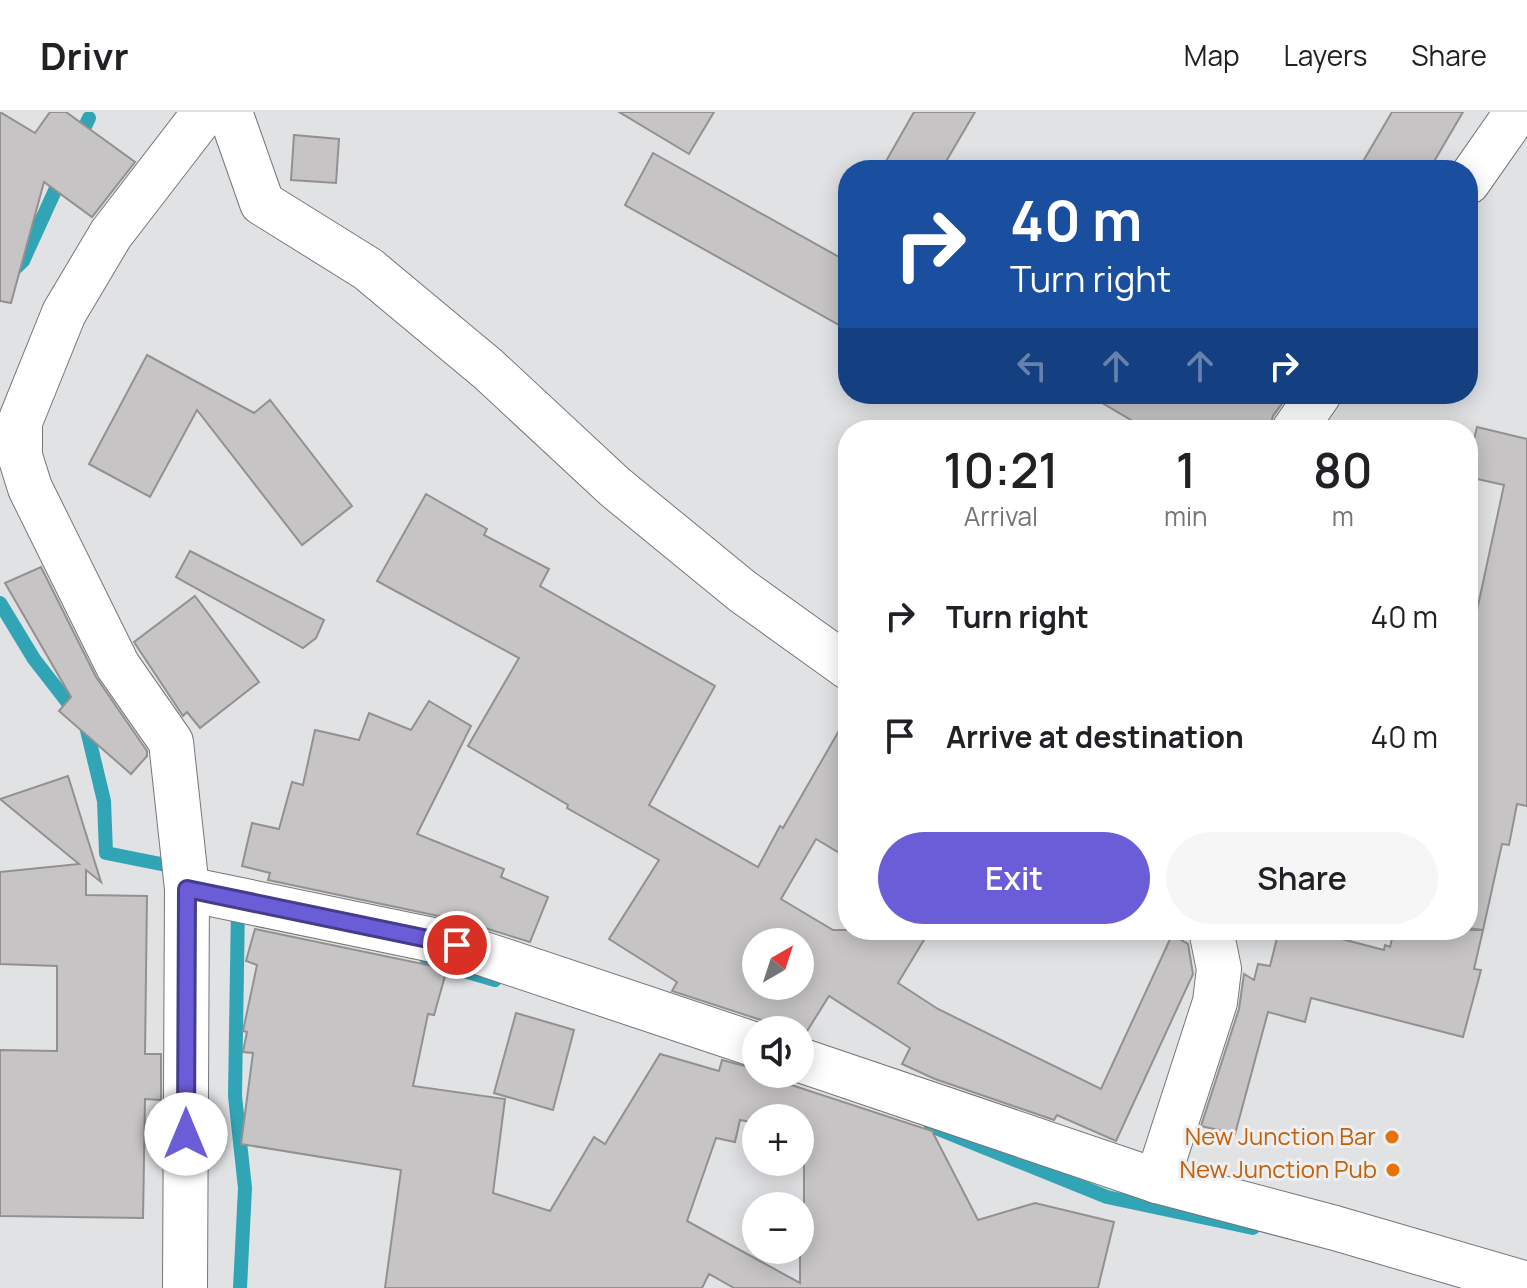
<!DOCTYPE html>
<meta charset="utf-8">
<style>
:root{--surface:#fff;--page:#f6f6f6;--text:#202124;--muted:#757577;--line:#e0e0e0;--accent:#6b5dd7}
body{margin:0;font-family:Manrope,sans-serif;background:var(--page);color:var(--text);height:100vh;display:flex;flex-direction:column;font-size:30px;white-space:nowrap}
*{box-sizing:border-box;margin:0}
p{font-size:26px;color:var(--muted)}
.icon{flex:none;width:44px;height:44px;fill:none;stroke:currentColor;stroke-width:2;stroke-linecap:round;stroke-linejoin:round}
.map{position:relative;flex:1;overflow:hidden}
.panel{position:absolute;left:838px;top:308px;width:640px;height:520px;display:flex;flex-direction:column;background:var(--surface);border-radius:32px;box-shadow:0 4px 20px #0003}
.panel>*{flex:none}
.guide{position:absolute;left:838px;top:48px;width:640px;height:244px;border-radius:32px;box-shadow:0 4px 20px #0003;background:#1a4fa0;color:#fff;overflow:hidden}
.needle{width:52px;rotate:39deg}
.controls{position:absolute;left:742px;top:816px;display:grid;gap:16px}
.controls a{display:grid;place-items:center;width:72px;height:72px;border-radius:50%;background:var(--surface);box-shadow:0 4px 20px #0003;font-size:40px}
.pin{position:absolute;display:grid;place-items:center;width:68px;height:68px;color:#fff;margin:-34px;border:4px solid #fff;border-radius:50%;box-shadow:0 2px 8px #0007}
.me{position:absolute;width:88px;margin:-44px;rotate:0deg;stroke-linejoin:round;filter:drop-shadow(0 0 6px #0008)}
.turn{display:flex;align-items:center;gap:28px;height:168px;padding:0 40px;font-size:36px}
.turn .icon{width:104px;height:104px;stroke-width:2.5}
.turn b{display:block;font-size:56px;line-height:68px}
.lanes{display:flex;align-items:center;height:76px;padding:0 40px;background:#0003;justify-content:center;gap:40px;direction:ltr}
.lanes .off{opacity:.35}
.eta{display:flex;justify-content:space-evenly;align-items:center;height:136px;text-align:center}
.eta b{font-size:48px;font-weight:600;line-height:56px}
.cta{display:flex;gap:16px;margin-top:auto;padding:16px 40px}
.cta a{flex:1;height:92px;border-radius:48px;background:var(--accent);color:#fff;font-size:32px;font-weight:600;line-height:92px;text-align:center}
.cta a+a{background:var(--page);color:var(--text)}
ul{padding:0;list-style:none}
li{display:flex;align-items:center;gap:24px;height:120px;padding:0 40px}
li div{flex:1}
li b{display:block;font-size:30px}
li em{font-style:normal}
header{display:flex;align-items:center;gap:48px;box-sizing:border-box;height:112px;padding:0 40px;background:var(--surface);border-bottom:2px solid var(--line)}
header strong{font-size:38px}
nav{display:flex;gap:44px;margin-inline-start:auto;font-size:28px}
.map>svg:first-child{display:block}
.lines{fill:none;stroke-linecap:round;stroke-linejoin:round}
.stream{stroke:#31a5b6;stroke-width:14}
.building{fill:#c6c4c4;stroke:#939190;stroke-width:2;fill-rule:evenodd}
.minor-casing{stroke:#757678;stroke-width:46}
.minor{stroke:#fff;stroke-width:44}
.route-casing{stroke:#463c8c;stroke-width:20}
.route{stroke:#6b5dd7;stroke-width:14}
.food-dot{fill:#e8710a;stroke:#eeeff1;stroke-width:3}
.labels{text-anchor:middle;stroke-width:6;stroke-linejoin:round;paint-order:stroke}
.food-label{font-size:24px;fill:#c56008;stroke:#eeeff1;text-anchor:end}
</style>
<header>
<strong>Drivr</strong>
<nav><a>Map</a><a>Layers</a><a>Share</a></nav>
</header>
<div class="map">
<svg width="1527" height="1176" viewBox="0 0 1527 1176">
<rect width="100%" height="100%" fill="#e1e2e4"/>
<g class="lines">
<g class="stream">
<polyline points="77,31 89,6"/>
<polyline points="0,171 23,149 63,61"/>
<polyline points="0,491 34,547 86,614 104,689 106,741 181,756"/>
<polyline points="238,793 235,984 245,1076 240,1176"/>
<polyline points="427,848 495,868"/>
<polyline points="931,1014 1107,1085 1253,1116"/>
</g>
</g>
<g class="building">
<polygon points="0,0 35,21 50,0 66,0 135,50 92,105 44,70 11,191 0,189"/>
<polygon points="619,0 714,0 689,42"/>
<polygon points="914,0 975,0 941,58 881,58"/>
<polygon points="1392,0 1463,0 1429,58 1358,58"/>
<polygon points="294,23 339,27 336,71 291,68"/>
<polygon points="653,41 848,150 848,218 625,93"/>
<polygon points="147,243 254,301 270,288 352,394 302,433 197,298 150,385 89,352"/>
<polygon points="1087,282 1289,282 1273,304 1269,318 1148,318"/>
<polygon points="1477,315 1527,327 1527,694 1517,692 1509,733 1502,732 1483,818 1468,816 1468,540 1504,373 1468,365 1468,352"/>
<path d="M426,382L487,417L484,423L549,457L540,474L715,574L649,693L758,755L780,714L783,716L848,603V746L816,727L781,787L833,818H930L898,871L938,897L1101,977L1172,823L1188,832L1193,862L1116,1029L1057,1003L1054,1008L935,967L902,952L910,936L829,884L804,924H800V918H776L764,909L672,879L677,870L609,827L659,748L567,696L568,693L468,634L519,546L377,469ZM756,830H800V874H756Z"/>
<polygon points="190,439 324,508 316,526 303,536 176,465"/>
<polygon points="41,455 96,565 147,639 147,644 131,662 59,599 71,585 5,471"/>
<polygon points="195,484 259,570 200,616 187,600 183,604 134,530"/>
<polygon points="429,589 471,614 417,722 504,757 501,765 548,785 530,830 462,809 268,768 270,761 242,754 252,711 279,717 292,670 303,673 315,618 359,628 369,601 411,618"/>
<polygon points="68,664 101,770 86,758 86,783 147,784 145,942 161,942 161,988 145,987 143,1106 0,1104 0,938 57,939 57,854 0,852 0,760 79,752 0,687"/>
<path d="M255,817L447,857L434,903L428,902L413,974L505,987L493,1081L550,1099L594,1025L605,1032L660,942L719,959L722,948L756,957V962H780L776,968L932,1019L978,1108L1035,1091L1114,1110L1098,1176H734L709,1162L702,1176H385L401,1058L241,1032L253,941L243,940L247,920L243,919L257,853L246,849ZM756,1006H800V1033L804,1034V1093L800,1094V1171L687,1109L716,1026L735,1030L740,1008L756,1011Z"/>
<polygon points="1279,818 1307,818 1384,838 1385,833 1390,835 1394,818 1483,818 1474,857 1481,858 1463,925 1311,886 1305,910 1268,900 1235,1022 1201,1014 1239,897 1244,862 1254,868 1258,852 1270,854"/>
<polygon points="516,901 574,918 553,998 494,981"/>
</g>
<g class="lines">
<g class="minor-casing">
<g id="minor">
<polyline points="230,0 262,91 368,157 488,257 615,375 742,479 848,555"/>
<polyline points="1468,70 1517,0"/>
<polyline points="1294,318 1319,282"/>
<polyline points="187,777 457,833 756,933"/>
<polyline points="800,948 1157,1069 1335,1116 1527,1172"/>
<polyline points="1157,1069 1215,890 1219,857 1211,818"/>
<polyline points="185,1176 187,777 171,630 118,554 30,376 20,344 20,310 64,201 111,122 205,0"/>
</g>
</g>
<use href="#minor" class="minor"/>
</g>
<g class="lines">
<g class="route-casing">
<polyline id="route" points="186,1022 187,777 457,833"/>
</g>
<use href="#route" class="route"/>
</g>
<g class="food-dot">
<circle cx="1392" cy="1025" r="8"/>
<circle cx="1393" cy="1058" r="8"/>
</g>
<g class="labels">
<g class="food-label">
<text x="1376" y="1033">New Junction Bar</text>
<text x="1377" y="1066">New Junction Pub</text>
</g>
</g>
</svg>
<div class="controls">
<a><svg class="needle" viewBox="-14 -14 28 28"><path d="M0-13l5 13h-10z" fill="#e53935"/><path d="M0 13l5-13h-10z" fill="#757577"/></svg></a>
<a><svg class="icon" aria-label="sound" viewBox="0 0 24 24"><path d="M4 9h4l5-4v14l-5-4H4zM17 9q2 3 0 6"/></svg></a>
<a>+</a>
<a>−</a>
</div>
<div class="pin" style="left:457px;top:833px;background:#d93025"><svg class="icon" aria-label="arrive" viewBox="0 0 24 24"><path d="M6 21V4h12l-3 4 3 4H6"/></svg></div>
<svg class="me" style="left:186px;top:1022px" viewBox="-20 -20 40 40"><circle r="19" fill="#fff"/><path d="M0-13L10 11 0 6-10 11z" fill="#6b5dd7"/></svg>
<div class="guide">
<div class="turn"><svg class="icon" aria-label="right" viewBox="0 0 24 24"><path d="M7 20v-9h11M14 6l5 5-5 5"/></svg><div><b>40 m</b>Turn right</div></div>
<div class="lanes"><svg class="icon off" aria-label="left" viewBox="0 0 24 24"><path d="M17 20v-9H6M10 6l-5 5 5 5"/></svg><svg class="icon off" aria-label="ahead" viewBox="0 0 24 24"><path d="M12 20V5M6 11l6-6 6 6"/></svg><svg class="icon off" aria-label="ahead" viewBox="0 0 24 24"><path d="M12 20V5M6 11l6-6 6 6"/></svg><svg class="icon" aria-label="right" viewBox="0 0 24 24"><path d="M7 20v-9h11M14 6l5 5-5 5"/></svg></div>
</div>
<section class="panel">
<div class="eta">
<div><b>10:21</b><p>Arrival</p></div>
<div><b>1</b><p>min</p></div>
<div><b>80</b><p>m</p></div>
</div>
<ul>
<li><svg class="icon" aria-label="right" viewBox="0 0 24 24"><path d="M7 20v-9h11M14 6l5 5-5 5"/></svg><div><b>Turn right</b></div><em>40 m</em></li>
<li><svg class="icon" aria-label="arrive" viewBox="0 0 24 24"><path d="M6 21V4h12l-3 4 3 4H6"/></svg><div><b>Arrive at destination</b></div><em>40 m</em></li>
</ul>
<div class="cta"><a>Exit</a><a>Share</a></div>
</section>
</div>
